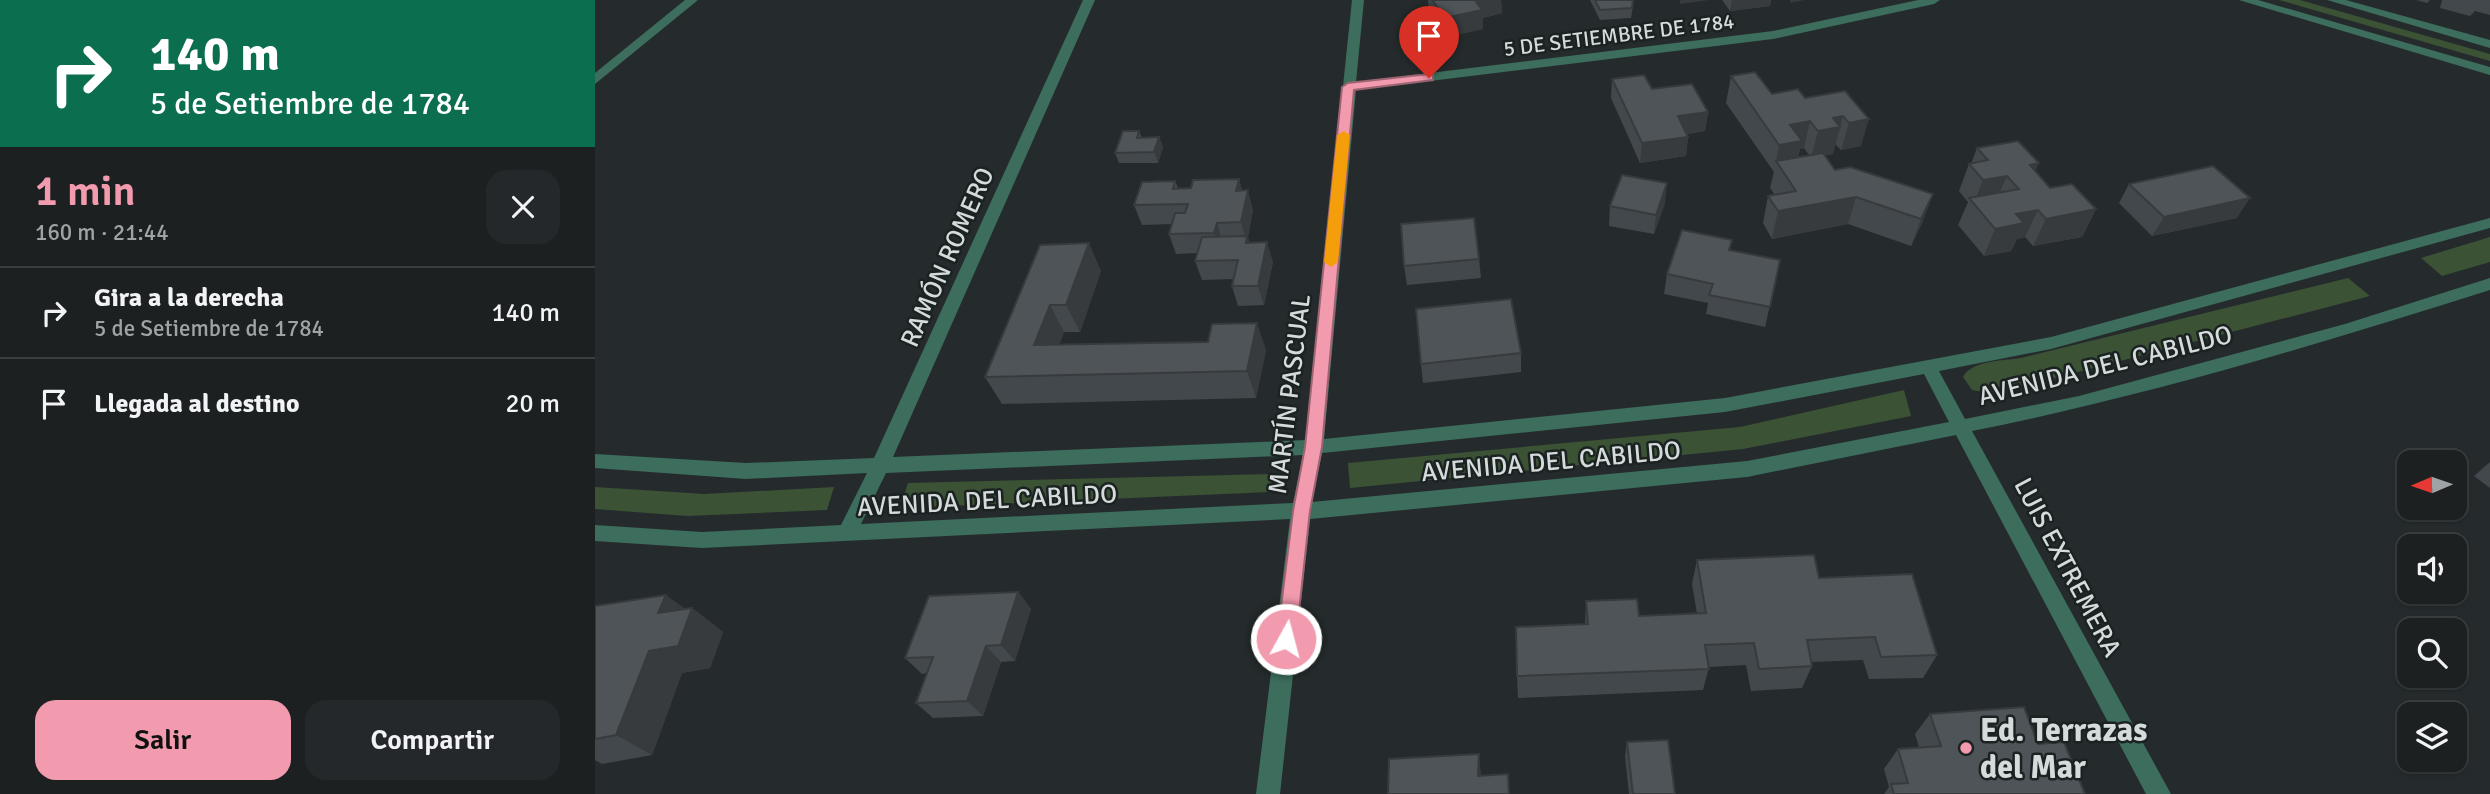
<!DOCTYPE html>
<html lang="es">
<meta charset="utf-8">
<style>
:root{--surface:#1c2021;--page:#25282a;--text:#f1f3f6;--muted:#a0a3a5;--line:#3a3e3f;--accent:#f29aae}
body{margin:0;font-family:Signika,sans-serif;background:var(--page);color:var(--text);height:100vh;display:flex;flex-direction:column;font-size:26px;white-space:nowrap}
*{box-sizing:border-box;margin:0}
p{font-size:23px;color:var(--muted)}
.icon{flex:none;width:38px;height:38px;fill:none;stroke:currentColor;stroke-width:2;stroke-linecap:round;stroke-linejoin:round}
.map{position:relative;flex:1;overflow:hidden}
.details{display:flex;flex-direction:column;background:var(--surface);width:595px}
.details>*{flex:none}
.top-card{background:#0b6e4f;color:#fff;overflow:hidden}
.needle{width:46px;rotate:268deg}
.controls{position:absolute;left:1802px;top:450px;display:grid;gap:14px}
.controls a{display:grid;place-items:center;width:70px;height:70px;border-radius:14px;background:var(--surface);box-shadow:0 2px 5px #0004,0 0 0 2px var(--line);font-size:35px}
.pin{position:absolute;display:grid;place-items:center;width:60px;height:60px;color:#fff;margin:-72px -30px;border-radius:50% 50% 50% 0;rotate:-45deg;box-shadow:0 0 7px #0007}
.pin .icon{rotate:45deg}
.me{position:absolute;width:77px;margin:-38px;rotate:7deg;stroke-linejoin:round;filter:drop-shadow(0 0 5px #0008)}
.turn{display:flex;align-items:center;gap:24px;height:147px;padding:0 35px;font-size:32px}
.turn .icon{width:91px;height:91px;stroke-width:2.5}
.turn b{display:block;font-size:49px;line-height:60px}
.round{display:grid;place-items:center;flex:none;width:74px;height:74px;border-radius:21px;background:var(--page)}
.overview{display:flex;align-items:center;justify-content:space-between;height:119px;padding:0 35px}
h1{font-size:42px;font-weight:600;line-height:52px;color:var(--accent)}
.cta{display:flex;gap:14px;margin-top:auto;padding:14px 35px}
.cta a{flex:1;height:80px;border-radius:21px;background:var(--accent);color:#111;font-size:28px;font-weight:600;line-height:80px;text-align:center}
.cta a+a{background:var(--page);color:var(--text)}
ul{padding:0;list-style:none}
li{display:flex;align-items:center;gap:21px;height:91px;padding:0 35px;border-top:2px solid var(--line)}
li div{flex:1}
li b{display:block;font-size:26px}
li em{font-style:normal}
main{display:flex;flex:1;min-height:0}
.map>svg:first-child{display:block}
.green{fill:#3b5235}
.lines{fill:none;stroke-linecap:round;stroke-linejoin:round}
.minor{fill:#3d6d5d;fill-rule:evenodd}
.tertiary{fill:#3d6d5d;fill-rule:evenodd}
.wall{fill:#43484c;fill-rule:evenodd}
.shaded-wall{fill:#373b3e}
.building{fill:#4e5458;stroke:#373b3e;stroke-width:2}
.route{fill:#f29aae;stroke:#9d6471;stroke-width:2}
.slow{fill:#f59e0b}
.poi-dot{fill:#f29aae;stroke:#1b2222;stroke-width:2.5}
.labels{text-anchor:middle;stroke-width:5;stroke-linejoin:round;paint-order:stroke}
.far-street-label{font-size:21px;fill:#d5dada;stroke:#1b2222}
.street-label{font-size:26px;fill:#d5dada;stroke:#1b2222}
.near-poi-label{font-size:32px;font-weight:bold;fill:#d5dada;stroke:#1b2222;text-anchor:start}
</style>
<main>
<section class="details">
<div class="top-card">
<div class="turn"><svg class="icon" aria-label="right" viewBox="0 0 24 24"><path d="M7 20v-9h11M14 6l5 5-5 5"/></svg><div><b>140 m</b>5 de Setiembre de 1784</div></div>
</div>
<div class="overview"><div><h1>1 min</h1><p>160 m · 21:44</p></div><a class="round"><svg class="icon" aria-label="close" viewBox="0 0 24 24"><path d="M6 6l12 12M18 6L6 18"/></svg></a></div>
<ul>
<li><svg class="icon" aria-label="right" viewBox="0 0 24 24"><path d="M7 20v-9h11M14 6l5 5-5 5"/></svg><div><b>Gira a la derecha</b><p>5 de Setiembre de 1784</p></div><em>140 m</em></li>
<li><svg class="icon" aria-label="arrive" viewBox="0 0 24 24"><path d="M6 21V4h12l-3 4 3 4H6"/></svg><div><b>Llegada al destino</b></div><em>20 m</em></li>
</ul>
<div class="cta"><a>Salir</a><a>Compartir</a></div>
</section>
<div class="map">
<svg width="1895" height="794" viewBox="0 0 1895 794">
<rect width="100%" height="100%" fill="#252b2c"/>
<g class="green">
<polygon points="1684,0 1705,0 1895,54 1895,61"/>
<polygon points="1895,237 1895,262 1847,276 1826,258"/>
<path d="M1753,278L1775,296L1399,394L1377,390L1368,377C1377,360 1408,361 1426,358Z"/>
<polygon points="1309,390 1316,416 1148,449 755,488 753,463 1145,427"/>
<polygon points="678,474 675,492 305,508 313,483"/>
<polygon points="0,487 109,494 239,487 232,510 92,516 0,509"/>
</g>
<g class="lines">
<g class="minor">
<polygon points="90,0 103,0 0,84 0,73"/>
<path d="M488,0H500L298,457L711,440L757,0H769L761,82L1178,31L1323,0H1345L1339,4L1178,39L761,90L729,439L1130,398L1456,337L1895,218V228L1456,349L1344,371L1370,419L1484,396L1750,324L1895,278V290C1724,344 1553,396 1377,431L1576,794H1551L1361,435L1152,477L715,519L685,794H661L695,519L107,548L0,541V525L107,532L246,525L272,473L151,479L0,468V454L151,463L279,458ZM1329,374L1354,422L1152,461L717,502L727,453L1130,412ZM708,455L698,503L266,524L291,473Z"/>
</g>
<g class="tertiary">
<polygon points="1644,0 1663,0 1895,67 1895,75"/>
<polygon points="1732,0 1751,0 1895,40 1895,48"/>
</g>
</g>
<g class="wall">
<polygon points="833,0 906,0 907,13 888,18 888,29 851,37 834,13"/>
<polygon points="995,0 1039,0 1036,18 1005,20"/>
<polygon points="1127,0 1176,0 1175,6 1135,11"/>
<polygon points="1821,0 1835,0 1832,3"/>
<polygon points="1847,0 1895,0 1895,15 1880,11 1875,16 1845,8"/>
<path d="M1136,76L1177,94L1210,98L1250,91L1266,146L1246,150L1240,144L1238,154L1230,155L1240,170L1255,167L1328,221L1316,246L1253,224L1177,239L1168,223L1173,196L1180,195L1175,188L1179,172L1131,103ZM1209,148L1214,155L1203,157L1205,149Z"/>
<polygon points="1017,79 1057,89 1113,112 1110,131 1092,134 1093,137 1091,156 1045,163 1016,98"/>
<polygon points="544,131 547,138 564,137 568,147 563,163 524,163 520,153"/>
<polygon points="1382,148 1441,171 1455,188 1501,209 1487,237 1438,246 1430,237 1422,239 1416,251 1389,256 1363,225 1373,202 1364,191 1374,164 1376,164"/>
<polygon points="644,179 647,190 658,210 653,237 654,243 678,262 669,305 643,306 637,286 639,279 607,280 600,261 602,253 581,254 574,234 577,224 547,225 539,205 580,181 583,188 596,188"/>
<polygon points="1534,184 1642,218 1557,236 1524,203"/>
<polygon points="1070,203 1059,234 1014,226 1015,206"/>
<polygon points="445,245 506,271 485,332 469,332 464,345 613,342 671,350 661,398 407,404 390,377"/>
<polygon points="1135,250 1185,260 1170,327 1111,314 1113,303 1069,294 1072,274"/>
<polygon points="884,259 886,278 812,285 809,266"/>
<polygon points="926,353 926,372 828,383 826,364"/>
<polygon points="1895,462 1895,488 1879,476"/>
<polygon points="1102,560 1224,578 1342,655 1328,678 1274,679 1268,660 1216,662 1217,666 1207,688 1156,691 1151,665 1114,667 1108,690 923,698 922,676 990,624 991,601 1044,616 1102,614 1097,584"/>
<polygon points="423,592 436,609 420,661 406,662 388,716 338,718 321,703 332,673 327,674 310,658"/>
<polygon points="0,606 91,609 97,608 128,632 115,668 87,673 57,755 7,764 0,760"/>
<polygon points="1335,714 1443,744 1490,794 1289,794 1294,787 1289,769 1303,749 1324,747 1320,734"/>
<polygon points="1032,742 1080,794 1034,794 1030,756"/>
</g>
<g class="shaded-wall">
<polygon points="880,0 906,0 907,13 888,18 888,29 851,37 850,18"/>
<polygon points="1085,0 1114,0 1085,4"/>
<polygon points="1137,0 1176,0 1175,6 1135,11"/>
<polygon points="1195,0 1209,0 1195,3"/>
<polygon points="1113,112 1110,131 1080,136 1083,116"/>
<polygon points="1248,116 1238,154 1216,158 1223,131 1238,118"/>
<polygon points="1274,119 1266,146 1246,150 1254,123"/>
<polygon points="1215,121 1209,148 1205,149 1200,168 1181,161 1179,172 1184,145 1195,125"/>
<polygon points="564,137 568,147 563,163 559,152"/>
<polygon points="1093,137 1091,156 1045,163 1047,143"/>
<polygon points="1444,163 1432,191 1435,165"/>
<polygon points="1412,176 1400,203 1379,203 1388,180"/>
<polygon points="644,179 649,198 641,191"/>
<polygon points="1072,183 1070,203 1059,234 1061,215"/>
<polygon points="653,190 658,210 653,237 658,255 657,262 646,222"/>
<polygon points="1338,194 1328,221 1316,246 1326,219"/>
<polygon points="1261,197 1253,224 1177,239 1183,211"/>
<polygon points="1655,198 1642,218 1557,236 1569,217"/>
<polygon points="1501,209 1487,237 1438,246 1451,219"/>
<polygon points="1443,210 1430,237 1422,239 1416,251 1389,256 1400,229 1421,214"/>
<polygon points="622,223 628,243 626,252 619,233"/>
<polygon points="672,242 678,262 669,305 663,286"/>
<polygon points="494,243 506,271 485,332 471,305"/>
<polygon points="455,305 469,332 454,372 439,345"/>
<polygon points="662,323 671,350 661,398 652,371"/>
<polygon points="423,592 436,609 420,661 406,645"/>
<polygon points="71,595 96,613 97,608 128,632 115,668 87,673 57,755 21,735 54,651 63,613"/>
<polygon points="391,646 406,662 388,716 372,701"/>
<polygon points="884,754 886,774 886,794 883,776"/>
</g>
<g class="building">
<polygon points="837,0 881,0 880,0 887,10 850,18"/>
<polygon points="1000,0 1038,0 1037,8 1005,10"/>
<polygon points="1160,72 1177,94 1203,89 1210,98 1250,91 1274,119 1254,123 1248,116 1238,118 1245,127 1223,131 1215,121 1195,125 1207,141 1184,145 1136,76"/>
<polygon points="1049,75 1057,89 1097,84 1113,112 1083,116 1093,137 1047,143 1017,79"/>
<polygon points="528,131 544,131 542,138 564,137 559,152 520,153"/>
<polygon points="1423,141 1444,163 1435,165 1455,188 1477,184 1501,209 1451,219 1443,210 1421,214 1429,223 1400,229 1374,198 1424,189 1412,176 1388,180 1374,164 1393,160 1382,148"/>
<polygon points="1228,153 1240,170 1255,167 1338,194 1326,219 1261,197 1183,211 1173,196 1201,191 1181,161"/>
<polygon points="1618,166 1655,198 1569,217 1534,184"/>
<polygon points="1027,175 1072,183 1061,215 1015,206"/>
<polygon points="644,179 641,191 653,190 646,222 622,223 619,233 574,234 580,213 590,213 593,204 539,205 547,182 580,181 578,189 596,188 598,180"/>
<polygon points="879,218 884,259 809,266 806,224"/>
<polygon points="1087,230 1137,240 1134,250 1185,260 1175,307 1114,295 1118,284 1072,274"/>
<polygon points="652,236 651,243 672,242 663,286 637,286 643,260 600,261 607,237"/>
<polygon points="494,243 471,305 455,305 439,345 613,342 617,324 662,323 652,371 390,377 445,245"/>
<polygon points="916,299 926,353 826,364 821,309"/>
<polygon points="1219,555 1224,578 1317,574 1342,655 1286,657 1280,637 1212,640 1217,666 1164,669 1159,643 1110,645 1114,669 922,676 921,627 993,624 991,601 1042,599 1044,616 1111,613 1102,560"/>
<polygon points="423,592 406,645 391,646 372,701 321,703 338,657 310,658 334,596"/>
<polygon points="71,595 63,613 97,608 83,646 54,651 21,735 0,739 0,606"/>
<polygon points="1429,707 1443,744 1469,742 1490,794 1299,794 1296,784 1313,783 1303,749 1346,746 1335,714"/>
<polygon points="1073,740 1080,794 1038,794 1032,742"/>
<polygon points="884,754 883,776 913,774 914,794 793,794 794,759"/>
</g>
<polygon class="route" points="834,74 838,75 838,80 759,90 727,447 715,511 701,639 698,646 691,648 685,646 682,639 698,511 710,447 747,87 753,83"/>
<polygon class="slow" points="749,131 755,135 743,262 736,267 729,262 742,135"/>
<circle class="poi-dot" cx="1371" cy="748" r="7"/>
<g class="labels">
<g class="far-street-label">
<text transform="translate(1024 35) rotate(-7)" y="7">5 DE SETIEMBRE DE 1784</text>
</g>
<g class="street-label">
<text transform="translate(352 257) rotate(-66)" y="9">RAMÓN ROMERO</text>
<text transform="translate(1510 365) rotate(-14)" y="9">AVENIDA DEL CABILDO</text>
<text transform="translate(694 394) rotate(-83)" y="9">MARTÍN PASCUAL</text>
<text transform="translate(956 461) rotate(-5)" y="9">AVENIDA DEL CABILDO</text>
<text transform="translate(392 500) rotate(-3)" y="9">AVENIDA DEL CABILDO</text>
<text transform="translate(1473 567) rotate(62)" y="9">LUIS EXTREMERA</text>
</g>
<g class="near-poi-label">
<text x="1385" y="741">Ed. Terrazas<tspan x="1385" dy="37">del Mar</tspan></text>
</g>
</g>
</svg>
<div class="controls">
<a><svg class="needle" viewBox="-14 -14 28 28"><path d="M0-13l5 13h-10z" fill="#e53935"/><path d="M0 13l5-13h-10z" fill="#a0a3a5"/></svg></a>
<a><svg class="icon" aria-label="sound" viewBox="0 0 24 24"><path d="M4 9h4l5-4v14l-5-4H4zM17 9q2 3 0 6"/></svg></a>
<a><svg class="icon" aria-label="search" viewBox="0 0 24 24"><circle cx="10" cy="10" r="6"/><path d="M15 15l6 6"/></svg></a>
<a><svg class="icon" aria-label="layers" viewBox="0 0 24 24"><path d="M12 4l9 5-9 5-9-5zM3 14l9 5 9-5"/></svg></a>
</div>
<div class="pin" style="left:834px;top:78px;background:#d93025"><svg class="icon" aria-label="arrive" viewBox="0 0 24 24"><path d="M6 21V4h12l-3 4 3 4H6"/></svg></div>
<svg class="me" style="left:691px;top:639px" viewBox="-20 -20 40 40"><circle r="17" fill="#f29aae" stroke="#fff" stroke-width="3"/><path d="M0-11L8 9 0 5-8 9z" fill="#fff"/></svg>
</div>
</main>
